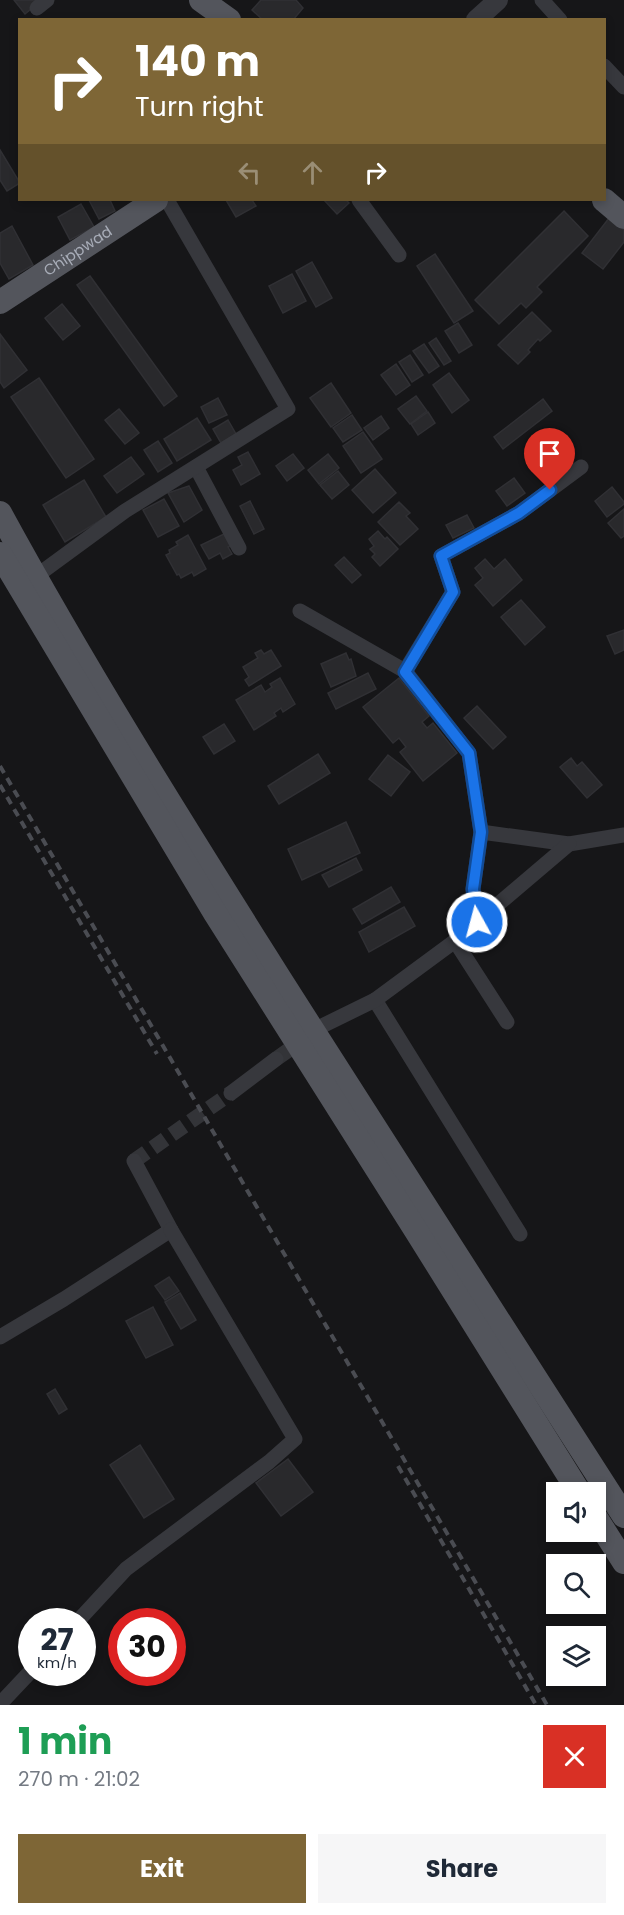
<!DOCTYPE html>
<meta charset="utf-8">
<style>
:root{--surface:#fff;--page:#f6f6f7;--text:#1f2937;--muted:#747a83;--accent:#7e6636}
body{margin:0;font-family:Poppins,sans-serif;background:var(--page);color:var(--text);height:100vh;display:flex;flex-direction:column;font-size:22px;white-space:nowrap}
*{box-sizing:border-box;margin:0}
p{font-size:20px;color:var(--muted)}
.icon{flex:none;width:33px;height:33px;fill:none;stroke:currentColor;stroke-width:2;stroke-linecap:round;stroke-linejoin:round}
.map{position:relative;height:1705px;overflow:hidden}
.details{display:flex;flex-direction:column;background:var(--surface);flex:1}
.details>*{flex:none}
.banner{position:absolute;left:18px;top:18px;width:588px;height:183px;border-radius:0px;box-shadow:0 3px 9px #0003;background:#7e6636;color:#fff;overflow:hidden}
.controls{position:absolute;left:546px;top:1482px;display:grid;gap:12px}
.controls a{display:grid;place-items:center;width:60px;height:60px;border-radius:0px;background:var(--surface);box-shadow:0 3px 9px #0003;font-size:30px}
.speed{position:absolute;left:18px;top:1608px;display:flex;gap:12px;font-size:30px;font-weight:700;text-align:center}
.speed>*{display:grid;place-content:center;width:78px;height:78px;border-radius:50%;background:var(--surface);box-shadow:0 3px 9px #0003;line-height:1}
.speed small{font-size:15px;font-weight:400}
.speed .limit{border:9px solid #d22;background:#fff;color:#111}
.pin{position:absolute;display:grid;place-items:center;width:51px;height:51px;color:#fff;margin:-62px -26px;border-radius:50% 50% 50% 0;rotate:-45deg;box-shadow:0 0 6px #0007}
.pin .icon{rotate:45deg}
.me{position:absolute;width:66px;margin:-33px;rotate:353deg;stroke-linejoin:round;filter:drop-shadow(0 0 4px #0008)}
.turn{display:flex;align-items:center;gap:21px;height:126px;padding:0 18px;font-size:27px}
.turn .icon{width:78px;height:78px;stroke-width:2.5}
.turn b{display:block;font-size:42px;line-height:51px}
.lanes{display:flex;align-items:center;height:57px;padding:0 18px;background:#0003;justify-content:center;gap:30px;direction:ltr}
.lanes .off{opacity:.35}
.round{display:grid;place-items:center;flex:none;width:63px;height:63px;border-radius:0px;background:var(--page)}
.summary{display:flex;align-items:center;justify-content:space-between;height:102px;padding:0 18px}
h1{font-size:36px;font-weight:700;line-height:45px;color:#1e9e55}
.cta{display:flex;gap:12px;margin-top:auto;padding:12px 18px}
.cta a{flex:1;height:69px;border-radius:0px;background:var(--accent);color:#fff;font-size:24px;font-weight:700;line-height:69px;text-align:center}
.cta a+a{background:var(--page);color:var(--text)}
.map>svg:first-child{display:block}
.building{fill:#29292c;stroke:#303034;stroke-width:1.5}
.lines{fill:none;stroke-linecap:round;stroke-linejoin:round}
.minor-tunnel{stroke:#333438;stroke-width:15;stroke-dasharray:15 8;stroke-linecap:butt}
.minor{stroke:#37383d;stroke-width:15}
.tertiary{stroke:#37383d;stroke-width:20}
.primary{stroke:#53555c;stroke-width:24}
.rail{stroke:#4a4c52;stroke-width:4;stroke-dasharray:8 6;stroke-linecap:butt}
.route-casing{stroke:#114b97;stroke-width:15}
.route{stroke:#1a73e8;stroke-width:10}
.labels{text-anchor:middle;stroke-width:6;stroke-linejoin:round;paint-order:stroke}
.street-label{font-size:15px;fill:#a8adb8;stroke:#111113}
</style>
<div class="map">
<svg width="624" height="1705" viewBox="0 0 624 1705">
<rect width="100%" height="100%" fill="#161618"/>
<g class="building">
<polygon points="14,0 42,0 25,14"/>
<polygon points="261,0 296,0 303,8 293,20 263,20 252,10"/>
<polygon points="0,150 20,183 7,191 0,180"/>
<polygon points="89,200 110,200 115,211 99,219"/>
<polygon points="226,200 252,200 256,206 236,217"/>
<polygon points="324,200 346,200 349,203 337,214"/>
<polygon points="81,204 94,227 70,240 58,217"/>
<polygon points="564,211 588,236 537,287 542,292 526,308 521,303 499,324 475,300"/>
<polygon points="609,218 624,230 624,242 603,269 582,253"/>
<polygon points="12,226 33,265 9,279 0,263 0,233"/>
<polygon points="435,254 473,311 454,323 417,266"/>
<polygon points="312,262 332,298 316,307 296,271"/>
<polygon points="292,274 306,301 283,313 269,286"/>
<polygon points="90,276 177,396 164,406 77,285"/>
<polygon points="62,304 80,326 63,340 45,318"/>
<polygon points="532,312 551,331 540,341 538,339 528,350 530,352 518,364 498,345"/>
<polygon points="458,323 472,345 459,353 445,331"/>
<polygon points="0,334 27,370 4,388 0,382"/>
<polygon points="436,338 451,361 444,365 429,343"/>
<polygon points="424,344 439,366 429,373 413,351"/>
<polygon points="410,355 423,375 412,382 399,362"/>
<polygon points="396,364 410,385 396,395 381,375"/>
<polygon points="449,373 469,400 452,413 433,385"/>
<polygon points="39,378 94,459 66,478 11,397"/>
<polygon points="331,383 351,413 331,427 310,398"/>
<polygon points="416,396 427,411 410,424 398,409"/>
<polygon points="218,398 227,415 209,423 201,407"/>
<polygon points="543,399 552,411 503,449 494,437"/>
<polygon points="119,409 139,433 125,444 105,420"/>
<polygon points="428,412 435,423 418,435 411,424"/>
<polygon points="352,415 362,430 343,442 333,428"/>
<polygon points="381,416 389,428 373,440 364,428"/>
<polygon points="197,418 211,440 177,461 164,439"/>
<polygon points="228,420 236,434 221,443 213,429"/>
<polygon points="363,432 382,459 361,473 343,446"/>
<polygon points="158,441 172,463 158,472 144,450"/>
<polygon points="248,452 260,474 241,485 233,470 242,465 238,457"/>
<polygon points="293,454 304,468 287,481 276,466"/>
<polygon points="328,454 339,468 319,484 308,470"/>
<polygon points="131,457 144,474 117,493 104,476"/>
<polygon points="375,469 396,493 373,513 352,490"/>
<polygon points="338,471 349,485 332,499 320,485"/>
<polygon points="514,478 525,493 507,506 496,491"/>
<polygon points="84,480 106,517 65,542 43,505"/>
<polygon points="189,486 202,510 184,522 168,493"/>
<polygon points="612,487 624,502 624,504 607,517 595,501"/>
<polygon points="164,499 179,526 158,537 143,510"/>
<polygon points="250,501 264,529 254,534 240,506"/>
<polygon points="399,502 410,513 406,516 418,529 400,545 378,522"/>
<polygon points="624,509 624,536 621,538 608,523"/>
<polygon points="467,515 474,528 453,538 446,525"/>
<polygon points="378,531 385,539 387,537 398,549 380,566 372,557 375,554 370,549 374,546 369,539"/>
<polygon points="224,534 231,546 228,547 232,554 223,559 220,553 209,559 201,545"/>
<polygon points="188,535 206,569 194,576 192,572 181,578 179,574 177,575 166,555 170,553 169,550 178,545 176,542"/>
<polygon points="344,557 361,575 352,583 335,565"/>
<polygon points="485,559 494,569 505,559 522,580 493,606 475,585 483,578 475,568"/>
<polygon points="521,600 545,627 525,645 501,617"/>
<polygon points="624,630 624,650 615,654 607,636"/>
<polygon points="261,650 264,654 271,650 281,666 249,686 245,680 249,677 243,667 258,658 255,653"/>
<polygon points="346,653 349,660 351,659 356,676 331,687 321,664"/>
<polygon points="368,673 376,689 336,709 328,693"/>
<polygon points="280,678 295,704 283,712 281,708 274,713 276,716 254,730 236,700 261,685 265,692 272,687 270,684"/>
<polygon points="399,678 429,716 422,722 427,728 433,723 457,753 423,781 400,752 406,747 399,738 393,743 363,707"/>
<polygon points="477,706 506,737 493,749 464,718"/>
<polygon points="224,724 235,741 214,754 203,737"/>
<polygon points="318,754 330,773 279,804 268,786"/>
<polygon points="388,755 410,772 391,796 369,779"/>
<polygon points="571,758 577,766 582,762 602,785 587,798 560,767"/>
<polygon points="346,822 360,853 302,880 288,849"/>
<polygon points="356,858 362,870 329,887 322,875"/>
<polygon points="391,887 400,902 362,924 353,909"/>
<polygon points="404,907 415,926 369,952 359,932"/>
<polygon points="169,1277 179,1291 165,1300 155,1286"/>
<polygon points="180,1293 196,1320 181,1329 165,1302"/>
<polygon points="153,1307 173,1345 146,1358 126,1321"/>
<polygon points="55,1389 67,1409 59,1414 47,1394"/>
<polygon points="140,1445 174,1499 144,1518 110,1465"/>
<polygon points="288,1459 313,1492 281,1516 256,1483"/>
</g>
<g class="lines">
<g class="minor-tunnel">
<polyline points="276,1059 304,1039"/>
<polyline points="134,1161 231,1093"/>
</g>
<g class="minor">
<polyline points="542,0 560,20"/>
<polyline points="37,8 47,0"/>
<polyline points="604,66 624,87"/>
<polyline points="359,200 399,255"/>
<polyline points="196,467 239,548"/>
<polyline points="35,577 125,511 288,409 167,200"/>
<polyline points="300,611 405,671 469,753 481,832 473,889 477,922"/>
<polyline points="405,671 453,592 441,556 519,513 581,467"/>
<polyline points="481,832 569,844 624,835"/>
<polyline points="455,941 507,1022"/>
<polyline points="375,1000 520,1234"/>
<polyline points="324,1025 375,1000 455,941 569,844"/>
<polyline points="231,1093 276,1059"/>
<polyline points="0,1337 64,1299 171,1230 134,1161"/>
<polyline points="77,1622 126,1569 269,1462 295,1439 171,1230"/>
<polyline points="0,1704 32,1670"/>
</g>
<polyline class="tertiary" points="476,20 498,0"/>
<g class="primary">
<polyline points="201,0 229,20"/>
<polyline points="604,200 624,217"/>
<path id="s1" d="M0,302L156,200"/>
<path d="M0,513C86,671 182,823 278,976C392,1156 509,1336 624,1516"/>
<polyline points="0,554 215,913 415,1229 579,1492"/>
<polyline points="596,1518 624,1562"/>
</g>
<g class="rail">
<polyline points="0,766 547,1705"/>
<polyline points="0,785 157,1054"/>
<polyline points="398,1466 536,1705"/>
</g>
</g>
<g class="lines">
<g class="route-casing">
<polyline id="route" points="477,922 473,889 481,832 469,753 405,672 453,592 441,556 519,513 550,490"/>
</g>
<use href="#route" class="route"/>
</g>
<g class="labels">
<g class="street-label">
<text dy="5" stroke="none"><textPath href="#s1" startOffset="93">Chippwad</textPath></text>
</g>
</g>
</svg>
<div class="controls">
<a><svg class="icon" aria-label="sound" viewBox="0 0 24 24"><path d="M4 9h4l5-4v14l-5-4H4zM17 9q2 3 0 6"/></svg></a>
<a><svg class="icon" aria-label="search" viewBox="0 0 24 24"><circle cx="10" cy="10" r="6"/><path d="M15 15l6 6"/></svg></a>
<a><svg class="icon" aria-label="layers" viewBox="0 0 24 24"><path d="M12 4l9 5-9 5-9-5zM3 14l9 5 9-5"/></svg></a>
</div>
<div class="speed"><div>27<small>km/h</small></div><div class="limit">30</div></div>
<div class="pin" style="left:550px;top:490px;background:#d93025"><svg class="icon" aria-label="arrive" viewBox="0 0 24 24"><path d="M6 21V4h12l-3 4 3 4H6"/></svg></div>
<svg class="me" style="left:477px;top:922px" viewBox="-20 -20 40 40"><circle r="17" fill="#1a73e8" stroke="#fff" stroke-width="3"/><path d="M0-11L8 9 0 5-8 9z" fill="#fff"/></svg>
<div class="banner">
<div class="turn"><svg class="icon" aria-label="right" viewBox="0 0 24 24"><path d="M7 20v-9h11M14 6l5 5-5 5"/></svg><div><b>140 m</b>Turn right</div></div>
<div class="lanes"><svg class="icon off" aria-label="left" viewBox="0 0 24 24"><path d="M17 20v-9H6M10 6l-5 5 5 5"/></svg><svg class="icon off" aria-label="ahead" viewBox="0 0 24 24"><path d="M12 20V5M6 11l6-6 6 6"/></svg><svg class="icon" aria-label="right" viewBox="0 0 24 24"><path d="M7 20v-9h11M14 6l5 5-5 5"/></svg></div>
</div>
</div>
<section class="details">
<div class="summary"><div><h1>1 min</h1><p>270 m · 21:02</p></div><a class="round" style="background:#d93025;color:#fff"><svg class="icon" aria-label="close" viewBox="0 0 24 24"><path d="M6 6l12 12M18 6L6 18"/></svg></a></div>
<div class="cta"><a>Exit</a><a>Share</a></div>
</section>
